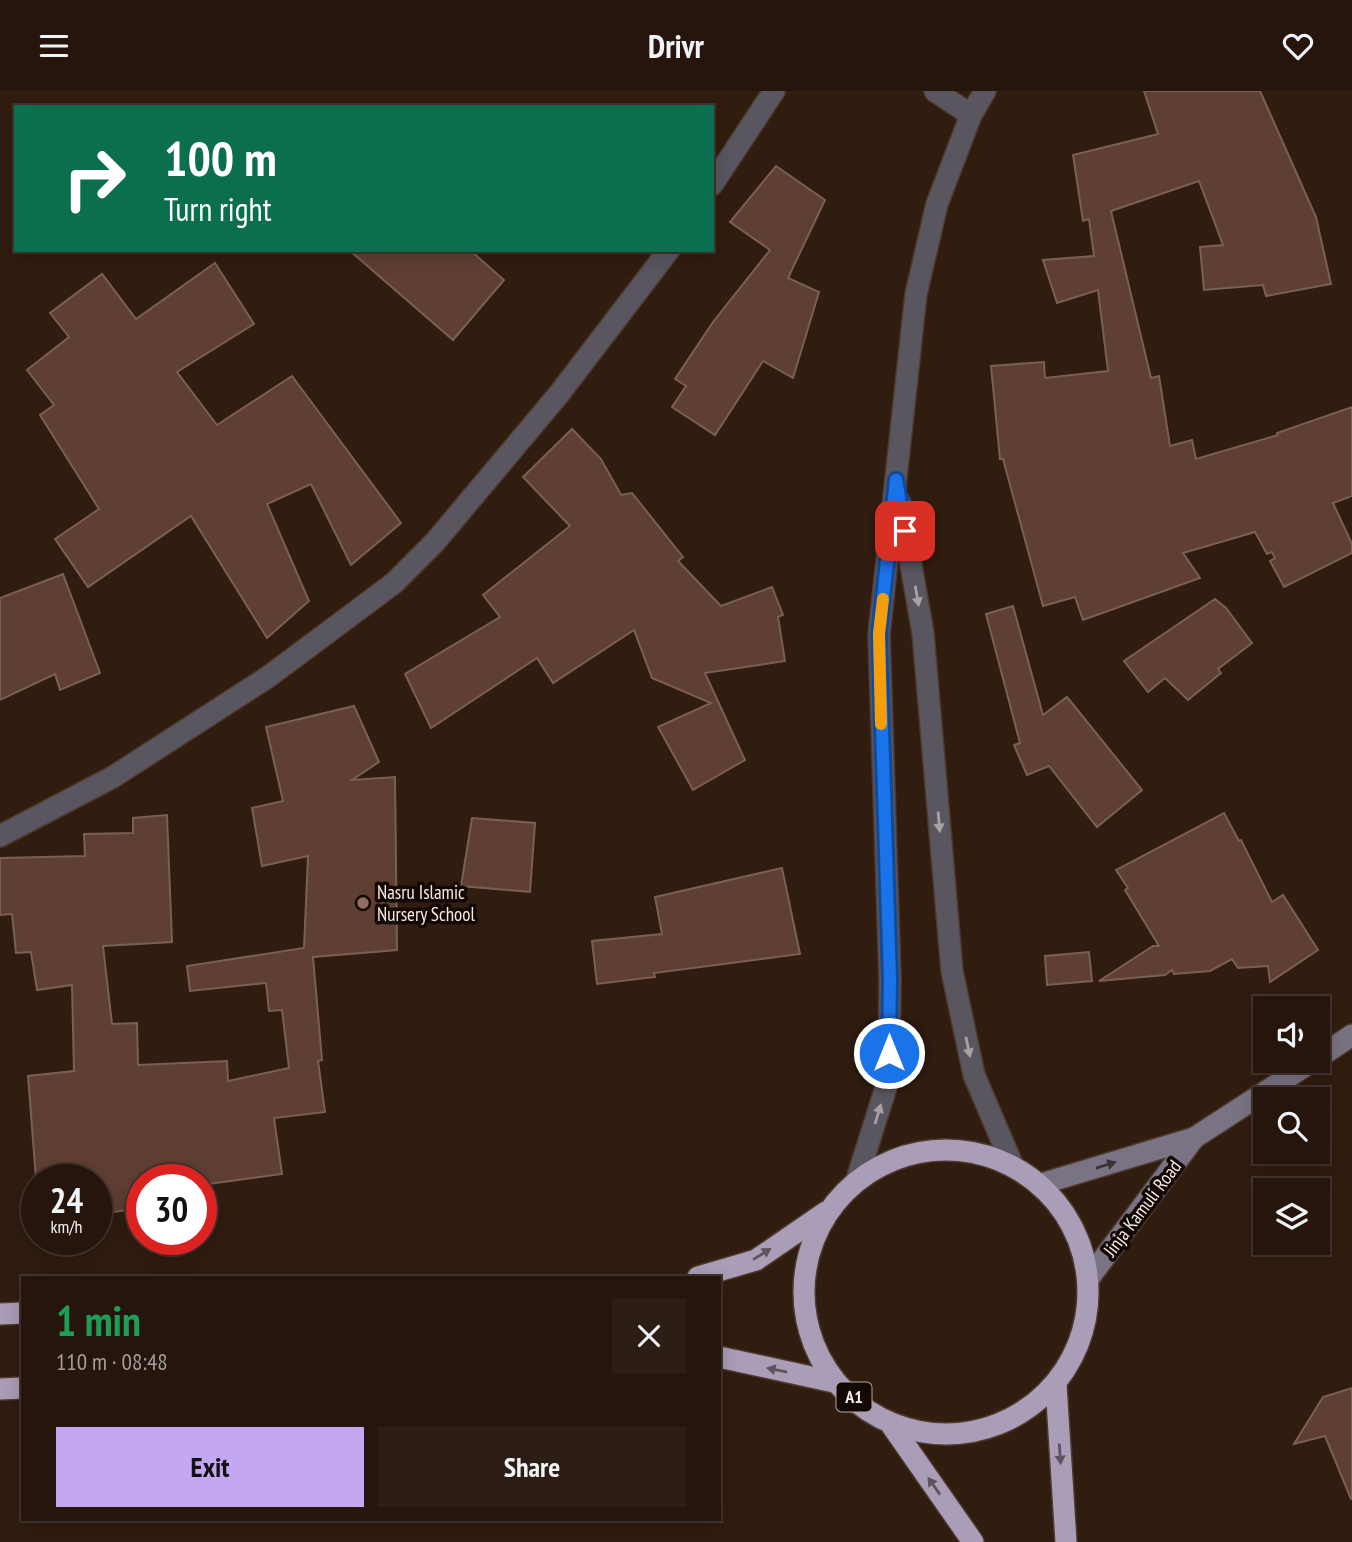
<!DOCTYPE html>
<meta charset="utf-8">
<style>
:root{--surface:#25150c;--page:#2d1e15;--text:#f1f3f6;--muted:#a39f9d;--line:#42342d;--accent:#c4a7f1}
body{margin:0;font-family:"PT Sans Narrow",sans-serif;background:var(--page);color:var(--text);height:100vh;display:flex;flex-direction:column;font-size:26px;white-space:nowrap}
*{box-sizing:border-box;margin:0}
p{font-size:23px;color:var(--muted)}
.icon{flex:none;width:38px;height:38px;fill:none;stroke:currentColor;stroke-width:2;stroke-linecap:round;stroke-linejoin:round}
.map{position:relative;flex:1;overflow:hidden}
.panel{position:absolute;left:21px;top:1185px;width:700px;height:245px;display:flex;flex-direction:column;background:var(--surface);border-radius:0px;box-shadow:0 4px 18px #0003,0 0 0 2px var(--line)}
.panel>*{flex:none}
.guide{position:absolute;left:14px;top:14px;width:700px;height:147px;border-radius:0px;box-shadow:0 4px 18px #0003,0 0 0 2px var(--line);background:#0b6e4f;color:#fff;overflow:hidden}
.controls{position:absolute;left:1253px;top:905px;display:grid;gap:14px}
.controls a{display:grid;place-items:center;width:77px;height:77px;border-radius:0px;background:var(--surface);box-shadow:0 4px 18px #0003,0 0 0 2px var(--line);font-size:35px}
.speed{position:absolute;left:21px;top:1073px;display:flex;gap:14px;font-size:35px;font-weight:700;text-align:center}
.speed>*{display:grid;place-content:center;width:91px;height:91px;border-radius:50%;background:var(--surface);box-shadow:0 4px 18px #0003,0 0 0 2px var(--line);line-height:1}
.speed small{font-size:18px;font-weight:400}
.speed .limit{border:10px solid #d22;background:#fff;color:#111}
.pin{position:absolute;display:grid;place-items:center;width:60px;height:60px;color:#fff;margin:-30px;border-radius:14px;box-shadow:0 4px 10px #0006}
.me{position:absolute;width:77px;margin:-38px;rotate:0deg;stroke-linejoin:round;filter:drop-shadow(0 0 5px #0008)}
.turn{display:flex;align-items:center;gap:24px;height:147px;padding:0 35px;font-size:32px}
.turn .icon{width:91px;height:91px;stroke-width:2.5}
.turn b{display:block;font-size:49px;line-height:60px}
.round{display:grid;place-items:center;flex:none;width:74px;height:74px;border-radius:0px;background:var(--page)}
.headline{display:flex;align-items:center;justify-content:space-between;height:119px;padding:0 35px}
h1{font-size:42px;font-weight:600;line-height:52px;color:#1e9e55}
.action{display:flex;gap:14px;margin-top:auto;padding:14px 35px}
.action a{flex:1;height:80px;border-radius:0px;background:var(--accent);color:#111;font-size:28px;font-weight:600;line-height:80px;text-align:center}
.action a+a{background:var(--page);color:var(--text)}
header{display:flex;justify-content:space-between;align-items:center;height:91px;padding:0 35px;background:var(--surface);font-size:32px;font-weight:600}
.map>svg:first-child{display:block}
.building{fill:#603f33;stroke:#7a5f55;stroke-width:2}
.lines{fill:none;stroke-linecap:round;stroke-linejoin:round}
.street-casing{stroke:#4d392d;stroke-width:24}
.secondary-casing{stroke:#4d392d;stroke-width:24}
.highway-casing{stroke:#4d392d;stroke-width:24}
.street{stroke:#5a5660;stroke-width:21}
.secondary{stroke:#7a7383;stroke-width:21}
.highway{stroke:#a99db7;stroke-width:21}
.oneway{fill:#aaa0a1}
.oneway2{fill:#3c3337}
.oneway3{fill:#5e535e}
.route-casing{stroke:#114b97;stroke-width:18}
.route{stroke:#1a73e8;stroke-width:12}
.slow{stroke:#f59e0b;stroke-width:12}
.education-dot{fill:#8d6e63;stroke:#120905;stroke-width:2.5}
.labels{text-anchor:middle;stroke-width:7;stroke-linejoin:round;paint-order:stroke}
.shield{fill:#120905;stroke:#b4a6a0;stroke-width:2}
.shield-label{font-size:18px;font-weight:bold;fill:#f9eae2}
.poi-label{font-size:19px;fill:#f9eae2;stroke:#120905;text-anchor:start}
.street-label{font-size:19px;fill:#f9eae2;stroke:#120905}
</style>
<header><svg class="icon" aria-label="menu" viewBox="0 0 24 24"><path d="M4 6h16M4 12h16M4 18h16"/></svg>Drivr<svg class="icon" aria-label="heart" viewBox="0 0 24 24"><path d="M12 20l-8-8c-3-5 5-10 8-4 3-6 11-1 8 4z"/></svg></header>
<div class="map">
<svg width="1352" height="1451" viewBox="0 0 1352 1451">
<rect width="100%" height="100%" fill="#311c10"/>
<g class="building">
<polygon points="1144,0 1260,0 1316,126 1331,193 1266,205 1263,194 1204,199 1200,156 1223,154 1199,90 1111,120 1151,287 1159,285 1170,355 1192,349 1196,368 1278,344 1277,342 1352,316 1352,405 1333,412 1352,453 1352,462 1284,496 1270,470 1275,467 1272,461 1267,463 1255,441 1183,462 1200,487 1083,529 1075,506 1043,515 1003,368 1000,368 991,275 1044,271 1045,287 1108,280 1098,199 1057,212 1043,169 1094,165 1089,128 1083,130 1073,64 1158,43"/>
<polygon points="776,75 825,109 788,187 819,201 793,287 763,270 715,344 672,316 686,295 675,288 713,231 770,159 730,131"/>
<polygon points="349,159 470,159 504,189 453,249"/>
<polygon points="215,172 254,233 177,281 217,334 292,285 401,432 351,474 311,393 267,413 309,510 267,547 191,425 88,496 55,448 99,418 40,324 54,314 27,279 69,246 50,222 102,183 136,228"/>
<polygon points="572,338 601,368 621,404 632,402 683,466 678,470 721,515 772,496 783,524 778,526 785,570 705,582 745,669 693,699 658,636 711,612 652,587 634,539 553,592 537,567 431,637 405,583 500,526 483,504 570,435 523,386"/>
<polygon points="63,483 100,582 60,599 55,583 0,609 0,507"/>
<polygon points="1215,508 1226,517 1252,552 1218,578 1221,582 1188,609 1165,587 1148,601 1124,570"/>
<polygon points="1013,515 1043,624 1067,606 1142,699 1097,736 1049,675 1027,684 1014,654 1020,652 986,523"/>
<polygon points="354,615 379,671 352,689 395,686 397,859 313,866 322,969 318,970 325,1021 274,1027 282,1083 201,1094 201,1088 142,1088 142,1101 127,1103 129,1119 96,1123 96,1088 36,1088 28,985 74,980 72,894 37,899 31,861 16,862 12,823 0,824 0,767 85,765 84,743 133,742 133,727 167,724 172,851 103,855 112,933 137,932 138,974 227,970 228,990 289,977 282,919 269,920 266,892 190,900 187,875 304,857 308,765 262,775 252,717 283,710 266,636"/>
<polygon points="1224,722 1239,750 1241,749 1272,811 1283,804 1318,859 1270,891 1268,875 1238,877 1232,868 1210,880 1174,883 1172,879 1165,884 1099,890 1153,855 1159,855 1125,799 1128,797 1116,779"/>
<polygon points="472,727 535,732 530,801 461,795"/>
<polygon points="782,777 800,863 654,882 655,886 597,893 592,850 662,843 655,806"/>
<polygon points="1089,861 1092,890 1047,894 1045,865"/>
<polygon points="1352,1297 1352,1407 1351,1408 1325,1345 1294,1353 1323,1306"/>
</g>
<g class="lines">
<g class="street-casing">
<g id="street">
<polyline points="935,0 971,24"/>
<polyline points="712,94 774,0"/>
<polyline points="900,412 923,542 952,880 974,984 1012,1073"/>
<polyline points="0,745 113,686 268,586 394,492 435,451 559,303 669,159"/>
<polyline points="857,1088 889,987 890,888 879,543 916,203 937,113 971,24 985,0"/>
</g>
</g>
<g class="secondary-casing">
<g id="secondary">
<polyline points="1318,967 1352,944"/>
<polyline points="1041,1093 1194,1047 1313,970"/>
<polyline points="1089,1187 1194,1047"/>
</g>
</g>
<g class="highway-casing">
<g id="highway">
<circle cx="946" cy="1201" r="142"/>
<polyline points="698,1186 756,1169 826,1121"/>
<polyline points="0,1223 23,1222"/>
<polyline points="719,1266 834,1291"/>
<polyline points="1056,1294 1066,1451"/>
<polyline points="0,1298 23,1297"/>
<polyline points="892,1335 973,1451"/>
</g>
</g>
<use href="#street" class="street"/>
<use href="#secondary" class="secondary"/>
<use href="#highway" class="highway"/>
</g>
<defs><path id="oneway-solid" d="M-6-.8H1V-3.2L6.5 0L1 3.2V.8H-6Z" transform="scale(1.75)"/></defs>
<g class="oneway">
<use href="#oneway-solid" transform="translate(917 505) rotate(80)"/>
<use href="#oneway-solid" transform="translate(939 731) rotate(85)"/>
<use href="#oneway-solid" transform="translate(968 956) rotate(78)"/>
<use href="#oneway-solid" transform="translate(878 1023) rotate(-73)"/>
</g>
<use class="oneway2" href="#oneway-solid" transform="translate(1106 1074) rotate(-17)"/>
<g class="oneway3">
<use href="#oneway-solid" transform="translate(762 1163) rotate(-32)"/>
<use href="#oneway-solid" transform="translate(777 1279) rotate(-168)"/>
<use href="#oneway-solid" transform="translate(1060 1363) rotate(86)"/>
<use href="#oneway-solid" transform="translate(934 1395) rotate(-125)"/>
</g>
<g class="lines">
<g class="route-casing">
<polyline id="route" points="889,962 890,888 879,543 896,389 905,440"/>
</g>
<use href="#route" class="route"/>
<polyline class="slow" points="881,633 879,543 883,508"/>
</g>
<circle class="education-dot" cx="363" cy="812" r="7"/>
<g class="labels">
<rect class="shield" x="836.5" y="1291.5" width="35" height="29" rx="5"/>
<g class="shield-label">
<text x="854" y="1312">A1</text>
</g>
<g class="poi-label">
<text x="377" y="808">Nasru Islamic<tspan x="377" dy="22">Nursery School</tspan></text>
</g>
<g class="street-label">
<text transform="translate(1142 1117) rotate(-53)" y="7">Jinja Kamuli Road</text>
</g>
</g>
</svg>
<div class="controls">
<a><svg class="icon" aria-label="sound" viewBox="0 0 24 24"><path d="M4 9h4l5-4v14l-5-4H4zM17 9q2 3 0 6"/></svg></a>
<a><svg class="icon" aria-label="search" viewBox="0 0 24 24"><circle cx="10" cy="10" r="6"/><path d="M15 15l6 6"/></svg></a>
<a><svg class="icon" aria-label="layers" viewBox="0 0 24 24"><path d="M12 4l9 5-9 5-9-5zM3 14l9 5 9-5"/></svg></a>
</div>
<div class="speed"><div>24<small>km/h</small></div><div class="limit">30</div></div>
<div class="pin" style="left:905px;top:440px;background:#d93025"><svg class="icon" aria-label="arrive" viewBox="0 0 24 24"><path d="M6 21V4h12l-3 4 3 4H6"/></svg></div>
<svg class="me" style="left:889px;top:962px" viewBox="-20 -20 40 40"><circle r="17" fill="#1a73e8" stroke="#fff" stroke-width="3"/><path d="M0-11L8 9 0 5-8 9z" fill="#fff"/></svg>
<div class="guide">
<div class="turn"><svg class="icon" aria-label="right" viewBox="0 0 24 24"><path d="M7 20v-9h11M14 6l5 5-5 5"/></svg><div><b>100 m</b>Turn right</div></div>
</div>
<section class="panel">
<div class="headline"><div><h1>1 min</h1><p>110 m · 08:48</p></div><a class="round"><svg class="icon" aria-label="close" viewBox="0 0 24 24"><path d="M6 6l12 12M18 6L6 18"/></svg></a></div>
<div class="action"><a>Exit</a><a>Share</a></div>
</section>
</div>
